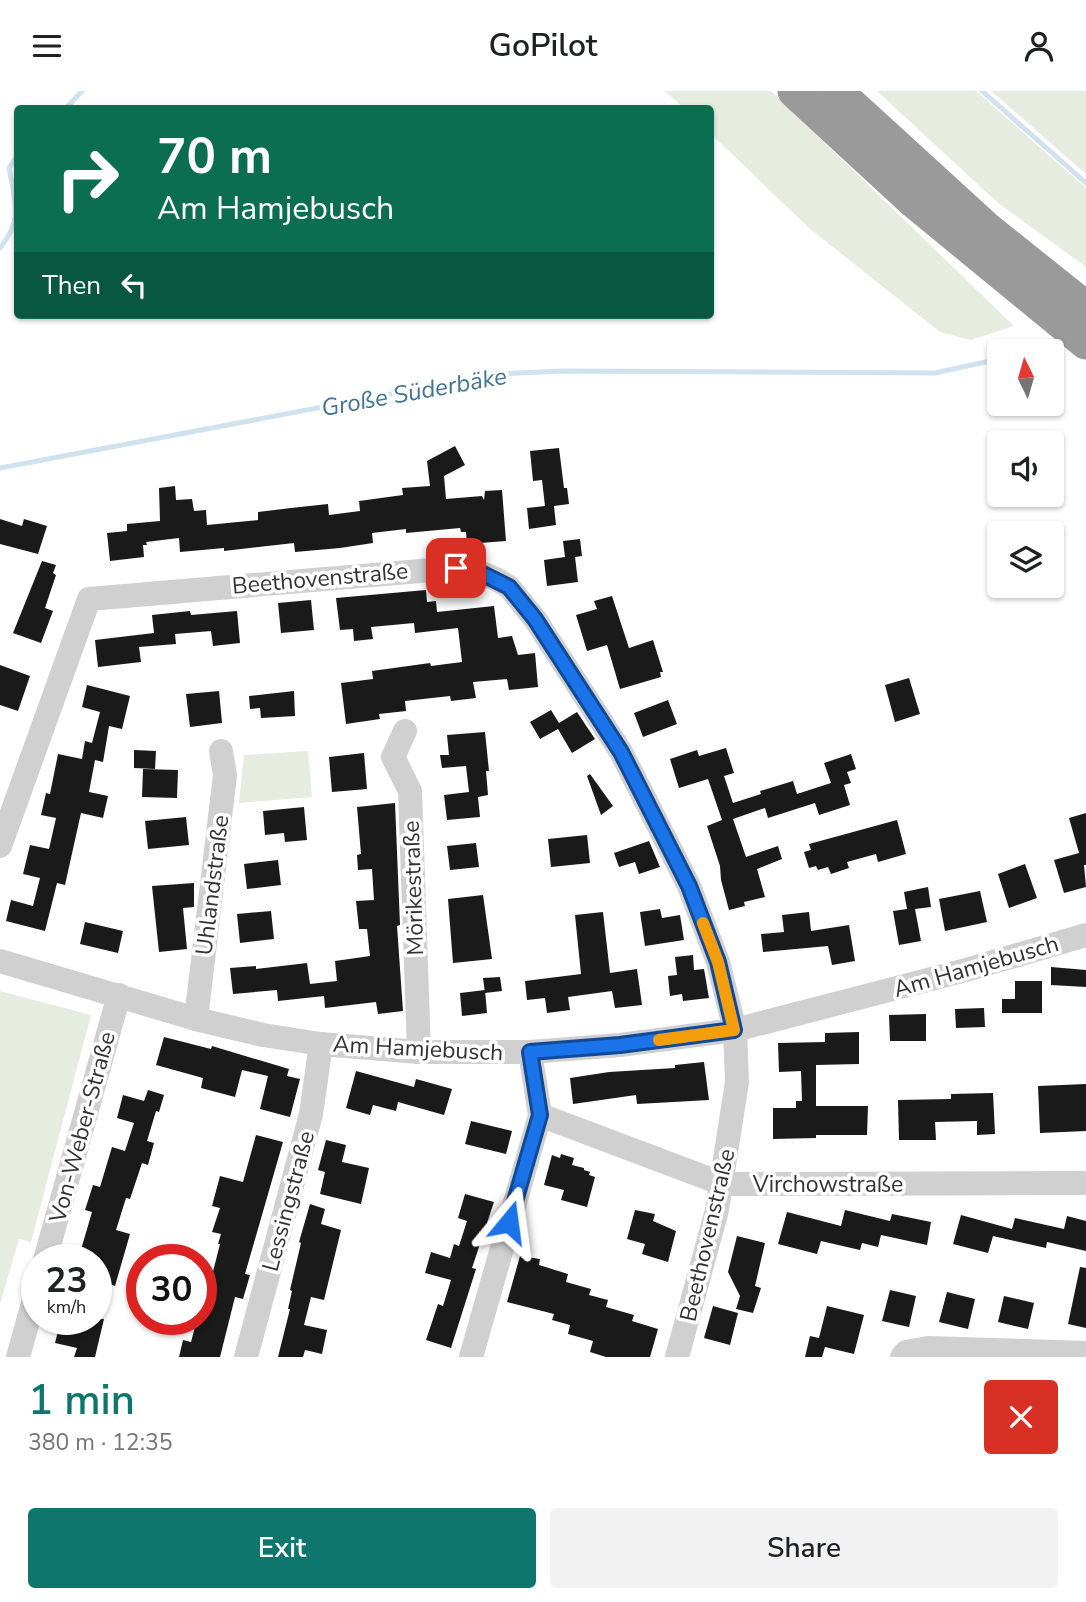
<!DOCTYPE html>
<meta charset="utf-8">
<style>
:root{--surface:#fff;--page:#f2f2f2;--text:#202124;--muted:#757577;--accent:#0f766e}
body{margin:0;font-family:"Nunito Sans",sans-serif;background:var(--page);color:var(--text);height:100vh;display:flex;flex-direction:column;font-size:26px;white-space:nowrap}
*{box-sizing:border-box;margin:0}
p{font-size:23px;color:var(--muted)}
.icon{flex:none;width:38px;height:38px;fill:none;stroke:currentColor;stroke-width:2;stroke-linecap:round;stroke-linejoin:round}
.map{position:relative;height:1266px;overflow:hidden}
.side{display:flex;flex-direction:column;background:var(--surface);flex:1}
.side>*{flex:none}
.top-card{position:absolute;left:14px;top:14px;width:700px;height:214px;border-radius:7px;box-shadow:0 2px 5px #0004;background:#0b6e4f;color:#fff;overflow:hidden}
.needle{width:46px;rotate:355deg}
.fabs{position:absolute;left:987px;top:248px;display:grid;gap:14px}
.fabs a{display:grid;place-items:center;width:77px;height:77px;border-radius:7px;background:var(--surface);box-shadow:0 2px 5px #0004;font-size:35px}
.speed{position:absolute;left:21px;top:1153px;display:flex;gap:14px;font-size:35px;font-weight:700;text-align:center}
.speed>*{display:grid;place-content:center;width:91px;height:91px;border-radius:50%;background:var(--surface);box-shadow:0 2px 5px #0004;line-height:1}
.speed small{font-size:18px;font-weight:400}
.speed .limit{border:10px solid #d22;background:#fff;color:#111}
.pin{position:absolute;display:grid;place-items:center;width:60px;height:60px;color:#fff;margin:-30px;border-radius:14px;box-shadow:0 4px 10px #0006}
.me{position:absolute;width:77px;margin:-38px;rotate:16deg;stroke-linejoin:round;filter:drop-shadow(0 0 5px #0008)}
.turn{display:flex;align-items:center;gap:24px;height:147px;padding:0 28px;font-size:32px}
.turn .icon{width:91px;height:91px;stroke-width:2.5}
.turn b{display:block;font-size:49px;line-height:60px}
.then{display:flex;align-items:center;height:66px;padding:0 28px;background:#0003;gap:14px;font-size:26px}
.round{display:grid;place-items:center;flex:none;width:74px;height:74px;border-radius:7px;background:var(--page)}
.overview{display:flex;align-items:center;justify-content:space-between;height:119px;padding:0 28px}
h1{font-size:42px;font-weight:600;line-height:52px;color:var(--accent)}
.action{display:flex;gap:14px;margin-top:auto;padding:14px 28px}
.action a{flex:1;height:80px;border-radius:7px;background:var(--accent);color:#fff;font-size:28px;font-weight:600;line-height:80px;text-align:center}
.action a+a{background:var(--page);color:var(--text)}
header{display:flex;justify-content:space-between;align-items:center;height:91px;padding:0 28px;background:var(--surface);font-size:32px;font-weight:600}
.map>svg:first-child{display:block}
.green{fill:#e6ecdf}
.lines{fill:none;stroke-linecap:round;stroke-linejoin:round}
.stream{stroke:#cfe2ee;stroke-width:5}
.building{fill:#1a1a1a}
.minor{stroke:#d0d0d0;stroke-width:24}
.highway{stroke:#9a9a9a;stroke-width:35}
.route-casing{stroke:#114b97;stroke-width:18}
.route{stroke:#1a73e8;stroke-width:12}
.slow{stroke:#f59e0b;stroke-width:12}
.labels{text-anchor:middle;stroke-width:7;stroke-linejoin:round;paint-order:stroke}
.street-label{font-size:23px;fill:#333;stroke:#fff}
.water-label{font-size:24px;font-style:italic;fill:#3f7597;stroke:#fff}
</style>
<header><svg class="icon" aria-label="menu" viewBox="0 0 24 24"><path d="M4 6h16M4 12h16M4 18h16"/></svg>GoPilot<svg class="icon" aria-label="person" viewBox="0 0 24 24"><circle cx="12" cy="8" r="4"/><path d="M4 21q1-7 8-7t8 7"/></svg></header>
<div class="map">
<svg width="1086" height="1266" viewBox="0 0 1086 1266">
<rect width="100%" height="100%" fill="#fff"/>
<g class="green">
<polygon points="665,0 771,0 1014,235 971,249 940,241 809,137 711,43 710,18 684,17"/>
<polygon points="877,0 976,0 1086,97 1086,176 997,111"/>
<polygon points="991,0 1086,0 1086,83"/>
<polygon points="308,660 312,706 239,712 244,664"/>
<polygon points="0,900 91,924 31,1151 19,1148 0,1213"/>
</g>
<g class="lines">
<g class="stream">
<polyline points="982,0 1086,92"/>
<polyline points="65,18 82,0"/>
<path d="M0,157C24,127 15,112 9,77L18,64"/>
<polyline points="1031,261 1066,250"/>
<polyline points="0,377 497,283 563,280 935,282 999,268"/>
</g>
</g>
<g class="building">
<polygon points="455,355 465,374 444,385 446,408 482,405 484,409 485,400 502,399 506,450 467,453 466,441 461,441 460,437 406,442 406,438 372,442 373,452 340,457 295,461 294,452 224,460 224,457 180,461 179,447 146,451 147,454 143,454 144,466 110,470 107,442 127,440 127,433 160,430 159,397 175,395 176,409 192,408 194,420 206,419 207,434 258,429 258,421 291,417 328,413 329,424 360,420 359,410 403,404 402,397 430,395 427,370"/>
<polygon points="559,357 564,397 567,397 569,413 554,415 556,434 529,438 527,417 545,415 542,389 533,390 530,360"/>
<polygon points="0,428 22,435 24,428 47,435 38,463 0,453"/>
<polygon points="580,448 582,465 575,466 578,491 547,495 544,469 565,466 563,450"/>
<polygon points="42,470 56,474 53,482 56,484 45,517 53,520 41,552 13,542"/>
<polygon points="426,499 427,511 436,510 437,521 494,515 498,547 512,545 518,564 535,562 538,596 509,599 507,588 473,591 476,607 451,610 450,605 405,610 406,620 379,623 380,628 346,633 341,592 373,588 372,580 430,572 431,575 462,571 458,537 415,542 414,532 371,536 373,548 354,550 353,538 340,539 336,507"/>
<polygon points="612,505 629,557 653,549 663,581 660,581 661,586 620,598 607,554 587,560 576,524 597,518 594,510"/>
<polygon points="311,509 314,539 281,542 278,512"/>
<polygon points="190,520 191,524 237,520 240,552 213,555 211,540 175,543 176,553 139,556 141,571 98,576 95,549 154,542 152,524"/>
<polygon points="0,574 30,585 18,620 0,614"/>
<polygon points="909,587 920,623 895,631 885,594"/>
<polygon points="87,594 130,605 122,638 109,635 103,671 95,669 89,701 108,705 103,727 81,722 65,794 57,792 45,840 6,830 11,809 33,815 40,787 23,783 30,754 49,758 56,727 41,724 46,702 50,703 58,663 82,668 85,650 92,652 100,621 82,616"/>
<polygon points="219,600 222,632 190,636 186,603"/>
<polygon points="294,600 295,625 261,627 260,617 250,618 249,605"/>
<polygon points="668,609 677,633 643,646 634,622"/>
<polygon points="551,619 559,632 577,621 595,648 572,662 558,638 540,648 530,631"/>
<polygon points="485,641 489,680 486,680 488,704 478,706 480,726 447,729 444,704 469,701 466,675 442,677 440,664 449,664 447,644"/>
<polygon points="726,657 734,682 724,685 733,712 761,703 760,700 793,690 797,703 831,692 824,672 851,663 856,678 847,681 851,692 844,694 850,714 819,724 815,712 768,727 765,717 733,728 746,766 778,755 782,768 757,778 765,806 744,811 745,815 729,819 721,789 720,775 707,735 722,729 708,688 679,697 670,668 697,659 699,665"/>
<polygon points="134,659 156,660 155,678 134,677"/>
<polygon points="364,662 367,698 332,701 329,666"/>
<polygon points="143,678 178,679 177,707 142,706"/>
<polygon points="590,683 613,715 601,724 587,685"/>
<polygon points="395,712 400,834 397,835 403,920 378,923 376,911 325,917 324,905 278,910 277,899 233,903 230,877 256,875 256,878 307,872 310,893 337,890 335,870 370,865 367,838 359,838 356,810 374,809 372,778 358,779 357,764 361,763 357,716"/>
<polygon points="304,716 307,749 285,751 284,742 265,744 263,720"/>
<polygon points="1086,722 1086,774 1084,774 1086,796 1064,802 1054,769 1079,762 1069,727"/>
<polygon points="186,726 189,754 148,758 145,730"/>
<polygon points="897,729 906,763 878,771 876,763 847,771 849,777 831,783 828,776 818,779 816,775 809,777 804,761 811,759 809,753"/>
<polygon points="587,744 590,772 551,776 548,748"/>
<polygon points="649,750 660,776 639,783 635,771 619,776 614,762"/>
<polygon points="476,752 479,776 450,779 447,755"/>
<polygon points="278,769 281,794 247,798 244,773"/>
<polygon points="1025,773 1037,807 1009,817 998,783"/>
<polygon points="194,792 194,816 183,817 187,858 159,861 152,795"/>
<polygon points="928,796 931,816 915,818 921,850 899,854 893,820 907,818 904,801"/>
<polygon points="980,800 987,831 945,840 939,808"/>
<polygon points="483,804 492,868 453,872 448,808"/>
<polygon points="660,818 662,827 680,824 684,849 645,855 640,821"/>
<polygon points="271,820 274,848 240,852 237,823"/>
<polygon points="603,821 610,882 637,878 642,914 615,917 612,900 568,906 570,919 547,922 545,907 527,909 525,890 581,883 575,824"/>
<polygon points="809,821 811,840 849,834 855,870 832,874 828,855 763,861 761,843 784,841 782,824"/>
<polygon points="85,831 123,840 118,862 80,853"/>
<polygon points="693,864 694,879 704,878 709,907 683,910 682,903 670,905 668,885 677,884 675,866"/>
<polygon points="1051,876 1086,879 1086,896 1051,894"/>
<polygon points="500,886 502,900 485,902 483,887"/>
<polygon points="1015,890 1042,890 1042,922 1002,922 1002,908 1015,908"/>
<polygon points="485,899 487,922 462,925 460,902"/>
<polygon points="984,917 985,936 956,937 955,918"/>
<polygon points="926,923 926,950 890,950 889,924"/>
<polygon points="859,941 859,973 816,974 816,1015 868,1015 867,1044 816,1044 816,1047 773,1048 773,1017 796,1017 796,1010 802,1010 801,980 779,981 778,952 825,951 825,942"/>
<polygon points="164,946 211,958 212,955 289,978 287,985 300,988 290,1026 260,1018 268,985 242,979 235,1006 201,997 203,987 156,974"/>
<polygon points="704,971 709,1009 637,1013 636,1004 573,1013 570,987 609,981 675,977 675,974"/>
<polygon points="356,980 414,996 416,988 452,998 444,1024 398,1011 396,1020 373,1014 370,1024 346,1017"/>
<polygon points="1086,993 1086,1040 1040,1042 1038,995"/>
<polygon points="148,999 164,1004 159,1021 156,1020 147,1050 154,1052 148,1074 142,1072 130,1108 126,1107 116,1139 130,1143 115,1195 107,1192 100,1216 96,1216 96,1182 100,1167 80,1162 92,1121 85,1119 93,1094 100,1096 112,1056 125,1060 134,1032 117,1027 123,1004 144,1010"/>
<polygon points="993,1002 995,1043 977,1044 977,1030 935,1031 936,1049 899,1049 898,1009 951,1008 951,1003"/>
<polygon points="471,1030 512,1040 506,1063 465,1053"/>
<polygon points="256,1044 283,1051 245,1183 250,1184 243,1208 235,1206 220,1266 179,1266 183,1249 191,1251 197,1228 201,1228 220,1153 218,1153 221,1143 212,1141 220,1117 212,1115 220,1085 243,1091"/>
<polygon points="326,1049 346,1054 342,1071 369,1077 361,1113 320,1103 325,1081 318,1079"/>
<polygon points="561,1063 574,1067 572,1074 584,1077 584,1079 590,1081 589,1084 595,1086 587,1116 561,1109 564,1099 544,1094 552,1064 560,1067"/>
<polygon points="465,1103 494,1111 472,1177 476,1178 451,1257 426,1249 438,1213 443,1215 451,1189 425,1182 431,1161 450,1167 454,1153 459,1155 467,1130 458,1127"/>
<polygon points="310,1113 325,1118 321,1133 341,1139 324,1209 311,1206 304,1234 327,1239 322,1263 305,1259 303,1266 278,1266 290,1218 288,1218 292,1200 290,1199 301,1152 299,1151"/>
<polygon points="635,1119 655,1123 653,1130 676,1140 668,1171 642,1163 645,1153 627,1148"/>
<polygon points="845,1119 890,1130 892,1123 931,1131 927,1154 881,1144 878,1156 862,1152 860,1159 821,1150 817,1163 778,1153 787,1121 841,1135"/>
<polygon points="961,1124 1012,1138 1015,1127 1064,1138 1067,1125 1086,1130 1086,1160 1047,1151 1046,1157 993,1145 988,1162 953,1153"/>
<polygon points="737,1145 765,1152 755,1195 761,1197 753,1222 736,1218 740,1205 728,1181"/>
<polygon points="520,1165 540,1168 539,1174 568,1183 566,1191 591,1198 589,1204 608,1209 606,1216 634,1224 632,1230 658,1238 650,1266 606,1266 590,1261 593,1250 568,1243 570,1234 552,1229 554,1223 507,1211"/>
<polygon points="1080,1176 1086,1177 1086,1237 1068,1233"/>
<polygon points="890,1199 916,1205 909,1236 882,1230"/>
<polygon points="947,1201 975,1208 968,1238 939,1231"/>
<polygon points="1004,1205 1034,1212 1028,1238 998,1231"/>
<polygon points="713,1215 738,1222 730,1254 704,1247"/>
<polygon points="827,1215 864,1224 854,1263 825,1256 822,1266 805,1266 810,1245 819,1247"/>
<polygon points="61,1228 81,1233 82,1228 104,1228 95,1266 74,1266 77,1257 55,1252"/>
</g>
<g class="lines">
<g class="minor">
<polyline points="405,640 393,666 410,700 419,961"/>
<polyline points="0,755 89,508 456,477 477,480 496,488 509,496 535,528 621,661 689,795 718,871 735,939 737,991 717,1119 677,1266"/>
<polyline points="0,870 196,928 263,944 321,953 419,961 530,961 620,954 735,939 966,879 1086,844"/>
<polyline points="196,928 225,684 221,660"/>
<polyline points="540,1024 723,1093 1086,1092"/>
<polyline points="45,1169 119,904"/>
<polyline points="18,1266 37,1198"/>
<polyline points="246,1266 311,1023 321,953"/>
<polyline points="471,1266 540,1024 530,961"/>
<polyline points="902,1266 906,1261 928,1257 1086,1262"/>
</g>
<g class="highway">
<polyline points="795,0 912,108 1086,251"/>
<polyline points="835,0 986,138 1086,218"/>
</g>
</g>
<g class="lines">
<g class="route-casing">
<polyline id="route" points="456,477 477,480 509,496 535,528 621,661 689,795 718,871 734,939 620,954 530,961 540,1024 509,1131"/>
</g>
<use href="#route" class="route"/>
<polyline class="slow" points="659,949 734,939 718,871 703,832"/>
</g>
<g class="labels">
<g class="street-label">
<text transform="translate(320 487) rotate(-5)" y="8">Beethovenstraße</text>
<text transform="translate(212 794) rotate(-83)" y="8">Uhlandstraße</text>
<text transform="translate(413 797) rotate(-92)" y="8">Mörikestraße</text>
<text transform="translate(976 875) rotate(-16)" y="8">Am Hamjebusch</text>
<text transform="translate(418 957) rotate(3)" y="8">Am Hamjebusch</text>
<text transform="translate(82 1036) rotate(-75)" y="8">Von-Weber-Straße</text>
<text x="828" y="1101">Virchowstraße</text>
<text transform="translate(288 1110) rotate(-75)" y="8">Lessingstraße</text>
<text transform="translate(707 1144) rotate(-77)" y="8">Beethovenstraße</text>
</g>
<g class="water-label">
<text transform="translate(414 301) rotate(-10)" y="8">Große Süderbäke</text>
</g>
</g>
</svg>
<div class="fabs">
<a><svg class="needle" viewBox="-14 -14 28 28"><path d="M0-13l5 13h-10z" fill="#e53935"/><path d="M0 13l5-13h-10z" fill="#757577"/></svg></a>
<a><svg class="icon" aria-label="sound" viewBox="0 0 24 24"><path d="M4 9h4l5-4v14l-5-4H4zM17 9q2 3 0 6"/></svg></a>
<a><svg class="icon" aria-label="layers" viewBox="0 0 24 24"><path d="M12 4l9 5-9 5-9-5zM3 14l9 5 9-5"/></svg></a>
</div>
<div class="speed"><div>23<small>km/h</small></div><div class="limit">30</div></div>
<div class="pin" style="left:456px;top:477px;background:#d93025"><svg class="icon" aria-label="arrive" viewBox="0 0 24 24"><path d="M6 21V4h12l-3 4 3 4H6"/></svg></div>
<svg class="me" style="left:509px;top:1131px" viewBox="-20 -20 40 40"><path d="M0-17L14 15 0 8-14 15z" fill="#1a73e8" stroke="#fff" stroke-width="4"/></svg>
<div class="top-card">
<div class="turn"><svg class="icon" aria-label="right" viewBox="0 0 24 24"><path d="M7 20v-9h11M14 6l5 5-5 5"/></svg><div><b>70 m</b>Am Hamjebusch</div></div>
<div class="then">Then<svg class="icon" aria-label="left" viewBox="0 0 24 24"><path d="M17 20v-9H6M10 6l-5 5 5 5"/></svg></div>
</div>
</div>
<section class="side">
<div class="overview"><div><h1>1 min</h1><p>380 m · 12:35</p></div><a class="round" style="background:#d93025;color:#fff"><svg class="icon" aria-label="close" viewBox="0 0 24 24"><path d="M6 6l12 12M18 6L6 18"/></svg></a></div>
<div class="action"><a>Exit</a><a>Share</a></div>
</section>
